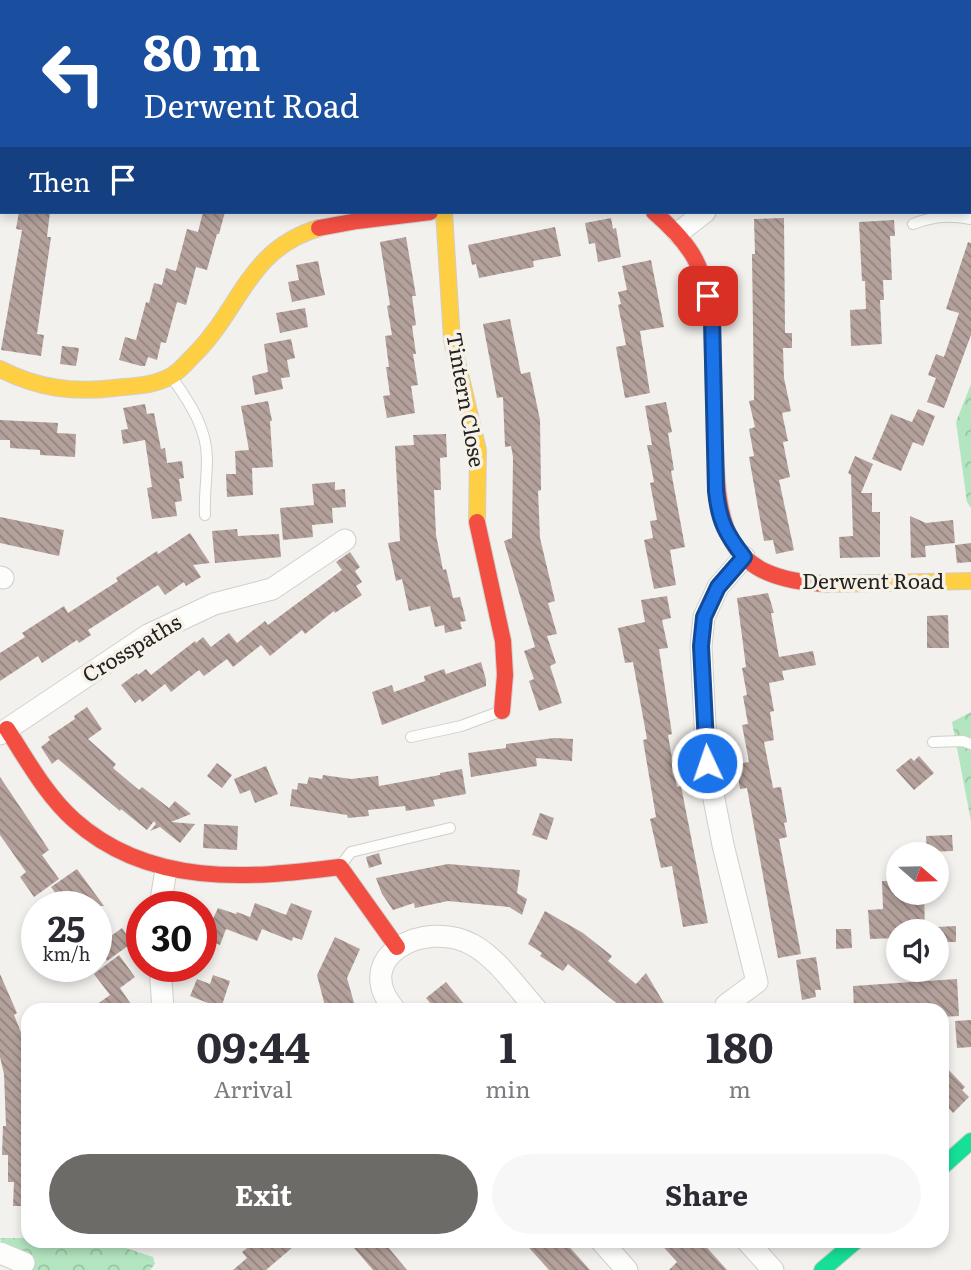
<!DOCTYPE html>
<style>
:root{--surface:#fff;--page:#f7f7f7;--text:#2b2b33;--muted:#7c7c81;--accent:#6c6b67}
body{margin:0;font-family:Literata,serif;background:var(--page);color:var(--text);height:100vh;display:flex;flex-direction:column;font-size:26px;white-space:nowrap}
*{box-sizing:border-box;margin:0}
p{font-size:23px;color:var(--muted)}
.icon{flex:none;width:38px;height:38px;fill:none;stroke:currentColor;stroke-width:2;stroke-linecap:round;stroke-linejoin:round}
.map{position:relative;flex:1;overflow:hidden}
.sheet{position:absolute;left:21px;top:1003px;width:928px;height:245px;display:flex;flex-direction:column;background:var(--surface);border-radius:21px;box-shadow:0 4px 10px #0003}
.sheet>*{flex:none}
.banner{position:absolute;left:0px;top:0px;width:971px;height:214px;box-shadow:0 4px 10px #0003;background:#1a4fa0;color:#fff;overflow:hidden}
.needle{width:46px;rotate:110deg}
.controls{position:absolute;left:886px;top:842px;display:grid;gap:14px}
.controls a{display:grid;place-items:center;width:63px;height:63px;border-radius:50%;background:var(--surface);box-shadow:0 4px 10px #0003;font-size:35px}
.speed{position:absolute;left:21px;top:891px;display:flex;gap:14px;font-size:35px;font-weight:700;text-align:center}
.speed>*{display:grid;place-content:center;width:91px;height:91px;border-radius:50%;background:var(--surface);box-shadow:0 4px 10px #0003;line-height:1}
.speed small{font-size:18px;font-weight:400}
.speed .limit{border:10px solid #d22;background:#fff;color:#111}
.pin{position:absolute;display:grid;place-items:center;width:60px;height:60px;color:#fff;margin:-30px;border-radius:14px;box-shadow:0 4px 10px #0006}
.me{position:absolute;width:77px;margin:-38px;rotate:357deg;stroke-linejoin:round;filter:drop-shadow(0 0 5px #0008)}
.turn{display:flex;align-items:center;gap:24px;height:147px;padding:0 28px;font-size:32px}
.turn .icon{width:91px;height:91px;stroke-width:2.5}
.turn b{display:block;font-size:49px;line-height:60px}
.then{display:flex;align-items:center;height:66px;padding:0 28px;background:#0003;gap:14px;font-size:26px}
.eta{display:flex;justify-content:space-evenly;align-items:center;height:119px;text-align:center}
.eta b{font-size:42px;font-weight:700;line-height:49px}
.primary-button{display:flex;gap:14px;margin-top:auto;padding:14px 28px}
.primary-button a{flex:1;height:80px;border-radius:42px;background:var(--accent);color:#fff;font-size:28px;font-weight:700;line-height:80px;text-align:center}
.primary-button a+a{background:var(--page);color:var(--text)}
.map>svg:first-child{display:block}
.forest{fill:url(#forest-crowns)}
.building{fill:url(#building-back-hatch)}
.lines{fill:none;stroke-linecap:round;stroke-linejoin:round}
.lane-casing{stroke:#d0cfcc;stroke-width:12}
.street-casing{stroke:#d0cfcc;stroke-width:23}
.fast-casing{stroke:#d0cfcc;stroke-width:18}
.slow-casing{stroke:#d0cfcc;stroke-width:18}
.jam-casing{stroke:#d0cfcc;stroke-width:18}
.lane{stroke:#fdfdfc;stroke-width:10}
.street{stroke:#fdfdfc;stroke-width:21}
.fast{stroke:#16e098;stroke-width:16}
.slow{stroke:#ffcf43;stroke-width:16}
.jam{stroke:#f24e42;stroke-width:16}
.route-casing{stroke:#114b97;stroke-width:18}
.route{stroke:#1a73e8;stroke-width:12}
.labels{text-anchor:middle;stroke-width:7;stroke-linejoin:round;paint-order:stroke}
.street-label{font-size:21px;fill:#24231f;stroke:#f6f2ea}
</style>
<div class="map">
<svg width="971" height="1270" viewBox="0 0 971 1270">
<defs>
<pattern id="forest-crowns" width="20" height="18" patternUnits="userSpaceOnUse" patternTransform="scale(1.75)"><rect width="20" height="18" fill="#b3e5c0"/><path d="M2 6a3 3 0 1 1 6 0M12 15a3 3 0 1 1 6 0" fill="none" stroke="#9ac4a5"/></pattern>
<pattern id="building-back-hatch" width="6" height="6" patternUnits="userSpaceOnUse" patternTransform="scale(1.75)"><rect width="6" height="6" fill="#b4a19c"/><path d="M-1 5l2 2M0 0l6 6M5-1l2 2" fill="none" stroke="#92837f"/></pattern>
</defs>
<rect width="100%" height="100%" fill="#f3f1ed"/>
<g class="forest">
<polygon points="8,0 400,0 399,2"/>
<polygon points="971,384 971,508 967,502 956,422"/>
<polygon points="971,712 971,821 952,722"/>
<polygon points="0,1238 28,1238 28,1241 104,1241 153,1257 155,1264 150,1270 26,1270 6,1261"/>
</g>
<g class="building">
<polygon points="19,212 50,212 47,237 51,237 37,334 44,335 41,356 1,350 22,230 16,229"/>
<polygon points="203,212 225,212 219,234 217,234 207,270 196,267 186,305 177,302 166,343 161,342 157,360 148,357 145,366 141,366 119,360 125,337 136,340 146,302 149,303 154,283 162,285 166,268 176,271 187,229 198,232"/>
<polygon points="611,218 613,229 616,228 621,257 598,262 595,243 589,244 585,223"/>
<polygon points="784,218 785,333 792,333 792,348 783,348 784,378 791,411 782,413 788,441 783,442 790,477 779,480 794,550 776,554 773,540 764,541 749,457 754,456 749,429 755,427 749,401 754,400 752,254 755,254 754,219"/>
<polygon points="894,220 895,236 890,236 892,280 883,280 884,300 880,300 882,344 851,346 850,310 866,309 865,281 862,281 859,222"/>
<polygon points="555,227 561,256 533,261 534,267 479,278 476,264 472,265 468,245"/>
<polygon points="406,237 416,296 412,296 416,325 412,326 416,354 413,354 418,385 411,386 415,413 387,418 383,396 390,395 386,367 389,367 385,336 392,335 387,306 390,305 380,242"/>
<polygon points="968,242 971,243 971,335 944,408 927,402 936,378 928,375 936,354 944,357 959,313 946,309"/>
<polygon points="651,260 664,327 640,331 650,393 625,398 616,347 626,345 618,305 621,304 618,292 627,290 622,266"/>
<polygon points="318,261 325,295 292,302 288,282 299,280 296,265"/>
<polygon points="305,308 308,327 280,333 276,313"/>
<polygon points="510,319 521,374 530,372 540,420 541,490 538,491 540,538 555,601 548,603 557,634 547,636 556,663 550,666 562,703 539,711 529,681 534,679 524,651 535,647 504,541 512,538 513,457 511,446 505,447 503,397 497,398 483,324"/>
<polygon points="291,339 295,358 287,360 290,377 281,378 283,389 255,395 252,376 268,372 264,344"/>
<polygon points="62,346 79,348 76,366 60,364"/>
<polygon points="268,401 272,421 270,421 273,467 252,468 253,495 227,497 226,474 236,474 235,451 249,450 241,406"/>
<polygon points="666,402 672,432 668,433 674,470 671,471 685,547 670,550 676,585 654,589 644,540 653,538 650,521 657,520 650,483 654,482 647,445 652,445 645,406"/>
<polygon points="145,404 147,414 154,413 161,449 165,448 167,463 182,461 184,478 179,479 182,501 175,502 177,516 152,519 147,488 152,487 145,440 123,444 121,430 128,429 123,408"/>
<polygon points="918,409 935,416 923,446 913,442 901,471 872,459 891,414 912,422"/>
<polygon points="0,420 58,423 57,433 76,434 75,457 40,455 40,450 10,448 10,440 0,440"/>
<polygon points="446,434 447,457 440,458 441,490 434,490 436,535 443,570 446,569 453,598 460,597 466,621 460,622 462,629 445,633 444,625 435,627 430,606 409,611 402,579 396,581 388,543 400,541 395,446 414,445 413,435"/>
<polygon points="855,456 873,464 861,493 872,493 872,512 880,512 880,557 840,558 839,537 853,536 851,475 848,473"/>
<polygon points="335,482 335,490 345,489 346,507 332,508 333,523 312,525 313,537 283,540 280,508 314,505 312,484"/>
<polygon points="910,516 926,523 953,520 955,543 925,546 926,557 911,558"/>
<polygon points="0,517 64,530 59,556 0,543"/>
<polygon points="237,529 238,536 279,534 281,557 215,563 212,531"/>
<polygon points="190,533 210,563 193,565 201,577 186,586 184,582 165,595 158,585 88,630 91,635 79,643 77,640 42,663 38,656 0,681 0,653 25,637 22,633 64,606 68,613 118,581 116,578 157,551 158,554"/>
<polygon points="971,543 971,562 957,563 955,545"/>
<polygon points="350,552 360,567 355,571 362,582 356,586 362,595 335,613 334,611 305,634 302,630 270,656 261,645 233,667 227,659 204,676 199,670 171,692 165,684 142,702 140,699 135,703 121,685 137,673 138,675 146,669 151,675 195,641 196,643 203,637 211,647 229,633 237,643 265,621 268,625 342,570 336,562"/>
<polygon points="768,593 774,613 771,613 779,657 813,651 816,665 782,671 784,680 769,683 774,711 770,712 774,740 764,742 773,788 781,787 787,822 784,823 787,837 779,839 801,954 778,958 747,788 740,789 736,764 749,762 742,725 748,724 743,696 747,695 742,668 746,667 737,598"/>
<polygon points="667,596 671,618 662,620 668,648 659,649 672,734 668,735 677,787 681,786 708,923 683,927 672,866 661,868 650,819 656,817 643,740 647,739 633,662 625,663 618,628 645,622 641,600"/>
<polygon points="948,615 949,648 927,648 927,616"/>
<polygon points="481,662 486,680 486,686 382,725 372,692 392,685 394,692 425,681 424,676 444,669 446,674"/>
<polygon points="87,707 102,729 88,739 116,764 113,768 139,790 142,787 169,808 175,801 191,814 171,822 195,824 180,843 160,827 150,831 156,824 154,821 147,830 121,809 120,811 58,759 52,764 41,747 50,740 48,737 75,719 74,716"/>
<polygon points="554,738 573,739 572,761 536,758 537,766 471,777 468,753 506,748 506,744"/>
<polygon points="919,756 934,773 914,790 896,770 911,758 914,761"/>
<polygon points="217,763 232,775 222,788 207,776"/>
<polygon points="266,766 278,794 255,803 250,790 240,794 234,779"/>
<polygon points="462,769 466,794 433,800 435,806 406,811 405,806 368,810 369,816 348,818 347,815 290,806 292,789 297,790 298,783 307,784 309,777 322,779 323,775 351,779 378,776 379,786 440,775 440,773"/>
<polygon points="0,777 49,850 42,855 59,879 34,897 20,877 26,872 0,835"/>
<polygon points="540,813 554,818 547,840 532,835"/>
<polygon points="204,824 238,826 237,850 203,848"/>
<polygon points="952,835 953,851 927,852 926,836"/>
<polygon points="379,853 382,864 369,868 366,857"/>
<polygon points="448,864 520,870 517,893 527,899 522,915 509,907 448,901 415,908 414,903 393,910 382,894 376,878"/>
<polygon points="77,869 104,906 65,906 51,887"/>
<polygon points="882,881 898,881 898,892 924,892 925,931 898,931 898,938 870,939 868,910 883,909"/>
<polygon points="255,903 286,915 291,903 312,911 302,940 293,937 292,941 262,929 257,941 226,929 220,945 201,938 201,917 212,921 218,908 236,914 237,912 250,917"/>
<polygon points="545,911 583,933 612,956 608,961 636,984 646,973 668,1010 625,1010 568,964 563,971 540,956 542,953 528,944"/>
<polygon points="96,915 111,936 122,928 132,943 107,961 96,946"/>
<polygon points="956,926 956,942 937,942 937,927"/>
<polygon points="836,929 851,929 852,948 836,949"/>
<polygon points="335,937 360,949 347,978 356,1010 326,1010 317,975"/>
<polygon points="119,955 135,977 120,988 135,1010 89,1010 110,995 94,974"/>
<polygon points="816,957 821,990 815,990 816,997 802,1000 796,960"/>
<polygon points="0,974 17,1013 14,1015 28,1050 28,1206 13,1206 14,1182 8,1182 8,1155 2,1155 3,1126 6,1126 4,1074 0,1057"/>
<polygon points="213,975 230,981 221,1008 190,996 197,979 210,984"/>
<polygon points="957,979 959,1016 942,1017 942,1010 854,1010 853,986"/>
<polygon points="446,982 469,1010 436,1010 426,998"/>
<polygon points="971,1020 971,1047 957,1048 955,1021"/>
<polygon points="942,1063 965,1087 962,1090 969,1097 953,1113 942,1101"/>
<polygon points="256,1241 300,1241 266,1270 233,1270 247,1258 242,1252"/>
<polygon points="348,1241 383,1241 407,1270 373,1270"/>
<polygon points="523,1241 564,1241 590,1270 549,1270"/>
<polygon points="658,1241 701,1241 727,1270 669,1270 677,1262"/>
</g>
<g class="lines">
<g class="lane-casing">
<g id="lane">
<path d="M913,224C934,216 949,215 971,219"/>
<path d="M173,379C190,403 207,429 207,459C207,478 204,496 205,515"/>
<polyline points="411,737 461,726 499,712"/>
<polyline points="933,742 963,741 971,744"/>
<polyline points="340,866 351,852 450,828"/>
</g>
</g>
<g class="street-casing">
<g id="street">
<polyline points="678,233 705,212"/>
<polyline points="0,577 3,578"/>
<polyline points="0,734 148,635 214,604 272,589 345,540"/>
<polyline points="160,906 166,870"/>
<polyline points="160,966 163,1010"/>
<polyline points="726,1005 757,982 723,845 707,763 701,646 704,617 718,587 744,557"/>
<path d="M395,1010C349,957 425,918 473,945C498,959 518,989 537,1010"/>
<polyline points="601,1241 627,1270"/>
<polyline points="747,1241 773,1270"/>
<polyline points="0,1253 24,1263"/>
</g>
</g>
<g class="fast-casing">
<g id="fast">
<polyline points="942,1167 971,1141"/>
<polyline points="822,1270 856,1241"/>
</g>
</g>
<g class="slow-casing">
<g id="slow">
<polyline points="444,212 452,340 478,450 477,522"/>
<path d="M0,369C37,388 73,393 114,388C133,386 154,386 171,376C180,371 187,362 195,354C241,308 248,249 319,228"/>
<polyline points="828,584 971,581"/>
</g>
</g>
<g class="jam-casing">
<g id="jam">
<path d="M654,212C695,248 703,266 712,319C713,359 714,398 715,438C717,528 724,580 828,584"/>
<polyline points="319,228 357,221 430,212"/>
<polyline points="477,522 503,641 505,675 502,711"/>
<path d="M7,729C27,760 46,795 74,820C149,887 247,879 340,867L397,947"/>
</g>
</g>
<use href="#lane" class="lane"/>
<use href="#street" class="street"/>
<use href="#fast" class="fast"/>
<use href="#slow" class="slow"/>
<use href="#jam" class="jam"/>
</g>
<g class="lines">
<g class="route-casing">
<path id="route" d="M707,763L701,646L704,617L718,587L744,557C726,534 719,521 716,491L712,319L708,296"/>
</g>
<use href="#route" class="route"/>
</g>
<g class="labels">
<g class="street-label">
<text transform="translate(465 400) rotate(80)" y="7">Tintern Close</text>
<text x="873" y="589">Derwent Road</text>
<text transform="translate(132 649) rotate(-31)" y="7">Crosspaths</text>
</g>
</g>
</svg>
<div class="controls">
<a><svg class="needle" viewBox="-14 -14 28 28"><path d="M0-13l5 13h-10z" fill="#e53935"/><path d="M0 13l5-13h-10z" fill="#7c7c81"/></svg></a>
<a><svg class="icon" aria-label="sound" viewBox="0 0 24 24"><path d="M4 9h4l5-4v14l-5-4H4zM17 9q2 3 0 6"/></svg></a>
</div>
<div class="speed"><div>25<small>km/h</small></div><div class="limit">30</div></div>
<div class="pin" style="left:708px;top:296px;background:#d93025"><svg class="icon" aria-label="arrive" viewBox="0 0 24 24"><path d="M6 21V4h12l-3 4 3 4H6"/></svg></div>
<svg class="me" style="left:707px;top:763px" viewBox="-20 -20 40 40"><circle r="17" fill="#1a73e8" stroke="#fff" stroke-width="3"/><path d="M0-11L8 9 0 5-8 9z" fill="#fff"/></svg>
<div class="banner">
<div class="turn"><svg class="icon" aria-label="left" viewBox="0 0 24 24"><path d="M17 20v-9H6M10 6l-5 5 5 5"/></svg><div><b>80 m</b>Derwent Road</div></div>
<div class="then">Then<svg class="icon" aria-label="arrive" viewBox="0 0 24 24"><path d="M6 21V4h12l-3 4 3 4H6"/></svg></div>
</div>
<section class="sheet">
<div class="eta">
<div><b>09:44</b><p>Arrival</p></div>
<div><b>1</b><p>min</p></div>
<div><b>180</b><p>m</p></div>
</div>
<div class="primary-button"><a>Exit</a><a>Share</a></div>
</section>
</div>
